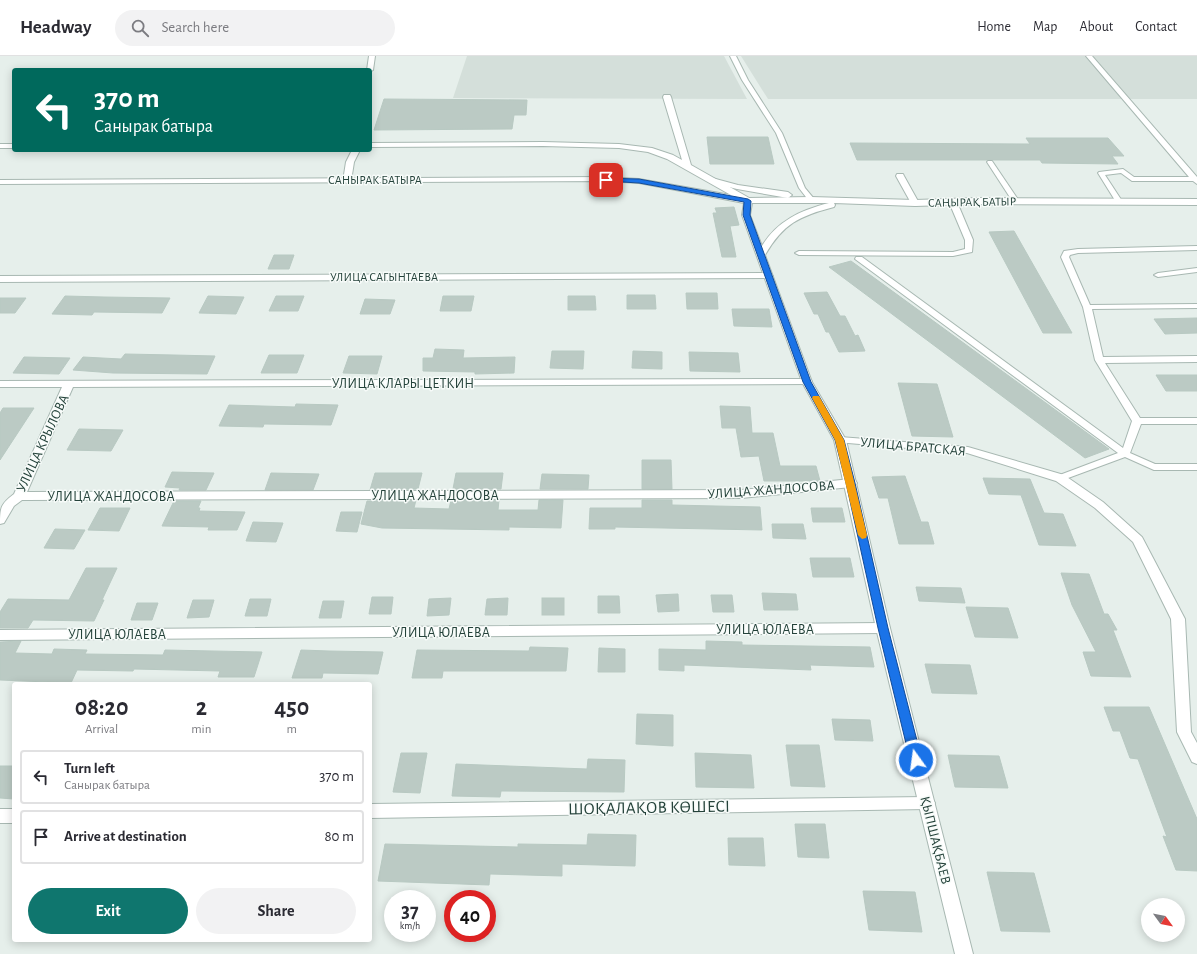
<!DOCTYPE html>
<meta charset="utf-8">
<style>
:root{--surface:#fff;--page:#f2f2f3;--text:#2b2b33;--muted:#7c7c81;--line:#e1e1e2;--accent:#0f766e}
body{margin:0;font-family:"Alegreya Sans",sans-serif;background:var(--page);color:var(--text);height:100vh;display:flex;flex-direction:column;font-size:15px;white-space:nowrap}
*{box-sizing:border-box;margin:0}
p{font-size:13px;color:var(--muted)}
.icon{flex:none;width:22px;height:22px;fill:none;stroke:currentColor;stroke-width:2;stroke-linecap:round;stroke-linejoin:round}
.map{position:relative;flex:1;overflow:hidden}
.details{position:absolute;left:12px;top:626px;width:360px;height:260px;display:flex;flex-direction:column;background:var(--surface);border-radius:4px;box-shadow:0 2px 10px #0003}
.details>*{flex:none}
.banner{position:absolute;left:12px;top:12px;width:360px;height:84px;border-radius:4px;box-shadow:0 2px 10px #0003;background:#00695c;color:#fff;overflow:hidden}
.needle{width:26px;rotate:123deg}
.fabs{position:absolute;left:1141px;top:842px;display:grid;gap:8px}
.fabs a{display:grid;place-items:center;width:44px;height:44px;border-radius:50%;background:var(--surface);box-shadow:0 2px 10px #0003;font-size:20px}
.speed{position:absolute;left:384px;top:834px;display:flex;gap:8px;font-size:20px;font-weight:700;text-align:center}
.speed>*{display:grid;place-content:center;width:52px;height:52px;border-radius:50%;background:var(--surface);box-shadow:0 2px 10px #0003;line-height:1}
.speed small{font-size:10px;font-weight:400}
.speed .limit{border:6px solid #d22;background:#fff;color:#111}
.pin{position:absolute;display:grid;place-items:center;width:34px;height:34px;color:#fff;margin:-17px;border-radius:8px;box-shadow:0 2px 6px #0006}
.me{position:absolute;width:44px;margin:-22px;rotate:346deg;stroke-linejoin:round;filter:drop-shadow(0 0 3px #0008)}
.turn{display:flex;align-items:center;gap:14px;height:84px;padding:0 16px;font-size:18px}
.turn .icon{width:52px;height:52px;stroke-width:2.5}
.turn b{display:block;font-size:28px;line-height:34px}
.eta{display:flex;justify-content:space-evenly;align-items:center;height:68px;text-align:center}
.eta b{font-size:24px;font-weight:700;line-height:28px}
.primary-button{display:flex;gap:8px;margin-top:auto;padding:8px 16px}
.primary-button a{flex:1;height:46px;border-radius:24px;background:var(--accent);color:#fff;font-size:16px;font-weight:700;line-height:46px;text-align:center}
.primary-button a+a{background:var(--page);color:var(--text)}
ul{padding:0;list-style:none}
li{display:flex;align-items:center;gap:12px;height:54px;margin:0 8px 6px;padding:0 8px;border:2px solid var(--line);border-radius:4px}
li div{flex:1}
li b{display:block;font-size:15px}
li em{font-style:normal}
header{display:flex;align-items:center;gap:24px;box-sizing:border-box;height:56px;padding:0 20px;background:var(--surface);border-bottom:1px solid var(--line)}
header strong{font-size:19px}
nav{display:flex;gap:22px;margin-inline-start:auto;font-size:14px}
.search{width:280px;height:36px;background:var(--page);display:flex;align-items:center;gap:10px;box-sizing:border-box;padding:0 14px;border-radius:22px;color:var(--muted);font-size:15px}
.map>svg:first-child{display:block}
.built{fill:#d4dfda}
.building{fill:#bbcac4;stroke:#b8c9c2}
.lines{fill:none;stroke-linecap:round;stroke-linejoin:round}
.service-casing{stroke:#a8b8b2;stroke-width:2}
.minor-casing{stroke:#a8b8b2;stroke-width:2}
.tertiary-casing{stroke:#a8b8b2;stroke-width:2}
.service{fill:#fff;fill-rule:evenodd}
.minor{fill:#fff;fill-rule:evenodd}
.tertiary{fill:#fff;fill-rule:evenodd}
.route{fill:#1a73e8;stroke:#114b97}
.slow{fill:#f59e0b}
.labels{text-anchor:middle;stroke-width:3;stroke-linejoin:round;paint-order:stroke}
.far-street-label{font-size:12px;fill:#24423a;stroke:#f7fbf9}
.street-label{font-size:14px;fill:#24423a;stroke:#f7fbf9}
.near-street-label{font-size:17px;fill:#24423a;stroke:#f7fbf9}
</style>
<header>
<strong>Headway</strong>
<div class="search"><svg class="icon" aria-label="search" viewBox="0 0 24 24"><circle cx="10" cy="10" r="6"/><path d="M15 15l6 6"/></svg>Search here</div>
<nav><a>Home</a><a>Map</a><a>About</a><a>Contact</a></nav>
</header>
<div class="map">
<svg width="1197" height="898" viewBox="0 0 1197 898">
<rect width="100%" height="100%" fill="#e6efeb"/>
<g class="built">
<polygon points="467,0 724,0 747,43 453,42"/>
<polygon points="741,0 1197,0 1197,43 768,43"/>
</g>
<g class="building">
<polygon points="384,43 527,44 526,59 514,59 512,73 374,74"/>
<polygon points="707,81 768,81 774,108 710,108"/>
<polygon points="1026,82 1108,82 1124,100 1112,100 1118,108 1042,107 1040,104 857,104 850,87 1030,88"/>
<polygon points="734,151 739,169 730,170 736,201 722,201 713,157 717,157 715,152"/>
<polygon points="1014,175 1072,277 1043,277 989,176"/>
<polygon points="274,199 294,199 289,213 268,213"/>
<polygon points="851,205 965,288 1109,393 1085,402 829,211"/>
<polygon points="827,236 840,260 845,260 855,280 858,279 865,295 839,296 829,276 826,276 818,258 814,258 804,237"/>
<polygon points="686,237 717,237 718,253 687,253"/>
<polygon points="627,239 655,239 656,253 627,253"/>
<polygon points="65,240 104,241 170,242 162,257 94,256 92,259 52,258"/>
<polygon points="208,240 244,241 236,258 199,257"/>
<polygon points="276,240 304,240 298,255 269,255"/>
<polygon points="443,240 474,240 471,255 440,255"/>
<polygon points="568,240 595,240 596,254 568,254"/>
<polygon points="0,242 26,242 15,257 0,257"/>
<polygon points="365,243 395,244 390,258 360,258"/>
<polygon points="732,253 769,253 772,271 734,270"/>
<polygon points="1197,262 1197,277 1165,278 1154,263"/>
<polygon points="435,293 464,294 463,302 515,301 514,317 475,318 475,316 423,315 423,302 433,302"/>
<polygon points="552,295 584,295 583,313 550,312"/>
<polygon points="633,295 662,296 662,313 632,312"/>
<polygon points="689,296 738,297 740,316 690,315"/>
<polygon points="125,298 174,299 215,300 207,318 113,317 73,314 83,301 121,303"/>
<polygon points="269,299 304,299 297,317 261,317"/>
<polygon points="349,300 382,300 377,318 343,317"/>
<polygon points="24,301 70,302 59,318 13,317"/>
<polygon points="1156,319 1197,319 1197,335 1166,335"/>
<polygon points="898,327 937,328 953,381 912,380"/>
<polygon points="296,348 338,349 331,369 264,368 263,371 219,370 229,349 295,351"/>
<polygon points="720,350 750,351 752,377 773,377 780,410 816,410 820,425 764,425 759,400 741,401 736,372 722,372"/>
<polygon points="3,352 34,352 0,404 0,357"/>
<polygon points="79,373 123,374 111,395 67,394"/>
<polygon points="642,404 671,404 672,433 642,433"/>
<polygon points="172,416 214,417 206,434 179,434 180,432 165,431"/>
<polygon points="271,417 319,418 313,434 265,434"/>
<polygon points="375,417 422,417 418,433 370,434"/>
<polygon points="456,417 503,417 501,433 453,433"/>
<polygon points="542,418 589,419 588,433 540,433"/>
<polygon points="905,420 921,466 928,466 934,488 899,488 888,442 879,442 872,421"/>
<polygon points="983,422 1030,423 1044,457 1063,458 1076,490 1039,489 1021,439 989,438"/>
<polygon points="416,444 414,452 449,453 451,444 499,444 498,454 538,454 539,444 563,444 561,472 509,471 509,474 382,472 361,468 367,445"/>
<polygon points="642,444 672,444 672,449 760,451 762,474 615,471 615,473 589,473 590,452 642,452"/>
<polygon points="174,445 201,445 198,452 200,452 199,455 245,456 237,474 208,474 209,471 162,470"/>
<polygon points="100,452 130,452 119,475 88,474"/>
<polygon points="811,452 842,452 845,466 813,466"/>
<polygon points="341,456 362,456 357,476 336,475"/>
<polygon points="253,466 283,467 276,486 246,485"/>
<polygon points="772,468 803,468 806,483 773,482"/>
<polygon points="55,473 85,474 74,493 44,492"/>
<polygon points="810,502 850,502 854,521 813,521"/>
<polygon points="86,512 117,512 102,544 104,544 94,565 33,564 28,572 0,572 0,556 8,543 69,544"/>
<polygon points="1061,517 1089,518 1104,558 1108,558 1117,574 1113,574 1131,621 1091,620 1083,596 1096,596 1072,549"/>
<polygon points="916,531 961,532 965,547 919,545"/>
<polygon points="762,537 796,538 798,554 764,554"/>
<polygon points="678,538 679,555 658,556 656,539"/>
<polygon points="711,539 732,539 734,556 713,556"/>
<polygon points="598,540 619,540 620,557 598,557"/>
<polygon points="372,541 393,541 391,558 369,558"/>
<polygon points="451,542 449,559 427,560 429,543"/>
<polygon points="508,542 507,559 485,559 487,543"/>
<rect x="542" y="542" width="22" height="17"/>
<polygon points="250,543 271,543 267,560 245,560"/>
<polygon points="193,544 214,544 209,561 187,562"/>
<polygon points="323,545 344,545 341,562 319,562"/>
<polygon points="137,547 158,547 152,564 131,564"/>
<polygon points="966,551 1008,552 1018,582 975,581"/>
<polygon points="21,585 15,597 52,598 54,593 87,594 85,598 163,599 165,594 262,596 254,621 218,621 220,615 134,613 133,615 77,614 71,627 0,624 0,586"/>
<polygon points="706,585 742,586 742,589 870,591 874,611 810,609 811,614 684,609 684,615 659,614 659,593 706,594"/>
<polygon points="530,591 568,592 566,615 443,615 442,622 412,622 417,594 529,595"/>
<polygon points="599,592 625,593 625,616 598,616"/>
<polygon points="301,594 329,595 383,596 378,618 323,617 322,622 292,622"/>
<polygon points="925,608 970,609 977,638 932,637"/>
<polygon points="1104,651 1149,651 1197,763 1197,815 1176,814 1163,780 1167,781 1138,703 1130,702 1120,675 1113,675"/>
<polygon points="637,658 673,659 673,690 636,688"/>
<polygon points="832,663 870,664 873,685 835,684"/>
<polygon points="786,689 819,689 825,731 791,730"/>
<polygon points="401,697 427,697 420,737 393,736"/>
<polygon points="695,697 751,699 754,732 696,731"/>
<polygon points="948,699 999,700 1008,732 955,731"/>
<polygon points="588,703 625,704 624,736 501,735 500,741 452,740 456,708 587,713"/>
<polygon points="0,710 14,710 14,743 0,742"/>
<polygon points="795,768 825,768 829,802 798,801"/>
<polygon points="588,778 636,779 635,810 562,808 562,820 490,818 489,829 378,825 385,788 518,791 518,788 587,789"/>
<polygon points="728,782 763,782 765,810 729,809"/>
<polygon points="987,816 1034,817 1050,876 1001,875"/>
<polygon points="863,835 915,836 922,876 869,874"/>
</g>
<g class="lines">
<g class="service-casing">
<g id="service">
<polygon points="730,0 736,0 748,24 782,77 805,132 815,144 813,145 809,145 799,132 776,77 742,24"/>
<polygon points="1086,0 1092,0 1197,121 1197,128 1193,125 1132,125 1121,117 1105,119 1122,145 1116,146 1098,117 1099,116 1123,113 1134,121 1189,121"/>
<rect x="0" y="88" width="14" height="4"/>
<polygon points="988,105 992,105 1019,145 1017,146 1013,146 987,106"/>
<polygon points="953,144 957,146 973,184 972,196 953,200 799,199 795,197 799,195 953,196 965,193 965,184 949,146"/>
<polygon points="1197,190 1197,194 1078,197 1070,199 1069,201 1090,249 1197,248 1197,252 1092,253 1103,301 1197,300 1197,306 1105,307 1140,362 1197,362 1197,368 1141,368 1130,397 1155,408 1197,408 1197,414 1154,414 1125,401 1060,425 1055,422 1057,420 1118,397 855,203 856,201 862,201 1123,392 1132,365 1095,304 1083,251 1061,201 1064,195 1078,193"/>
<polygon points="1197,212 1197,216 1158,221 1154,219 1158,217"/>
</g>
</g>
<g class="minor-casing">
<g id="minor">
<polygon points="369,0 375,0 373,14 370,16 370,14 367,14"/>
<polygon points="664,39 670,39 671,41 691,109 751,143 752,145 751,147 745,147 667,103 648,96 619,92 543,90 370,91 370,87 543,86 619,88 652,92 673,99 682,104 663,41"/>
<polygon points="352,94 360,94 354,106 351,125 347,127 343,125 346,106"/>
<polygon points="897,118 903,118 904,120 919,147 918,149 915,150 911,147 896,120"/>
<polygon points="768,217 773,220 771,222 0,226 0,220"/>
<path d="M807,323L811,324L812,326L811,328L73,331L27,436L741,434L851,423L855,424L857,427L855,430L851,431L741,442L22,444L14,450L4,467L0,468C0,451 1,448 14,438L62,331H0V325Z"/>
<polygon points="840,381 968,391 1064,419 1103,446 1142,481 1185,563 1191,676 1197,687 1197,708 1192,706 1177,676 1171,563 1133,486 1095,452 1056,425 967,397 836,386 834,384 836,382"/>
<polygon points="883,567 888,569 890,572 888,575 883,577 0,584 0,574"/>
<polygon points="927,741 932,742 935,747 932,752 927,753 370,762 370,748"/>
<rect x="0" y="753" width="14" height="14"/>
</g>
</g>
<g class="tertiary-casing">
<g id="tertiary">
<path d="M606,121L639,123L748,142L811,141L915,144L977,142L1197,143V149L977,148L915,150L834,147L835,149L834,151C799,160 783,168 765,199L812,326L846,384L890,572L973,898H955L876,572L834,384L802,326L742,159L744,147L639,127L606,125L0,128V124ZM752,147H829C801,154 777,165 762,190L750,159Z"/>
<polygon points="709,122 712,122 738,129 788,136 792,139 788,142 737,133 709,126"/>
</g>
</g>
<use href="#service" class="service"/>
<use href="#minor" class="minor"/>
<use href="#tertiary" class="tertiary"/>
</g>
<polygon class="route" points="603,122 639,123 748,143 751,145 750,159 811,326 844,384 855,427 888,572 922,704 920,707 916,708 912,707 910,704 878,572 846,427 835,384 803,326 743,159 744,146 639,127 606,125 602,124"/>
<polygon class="slow" points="813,340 819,340 844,384 867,479 866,482 862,483 858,479 835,384 812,342"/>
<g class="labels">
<g class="far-street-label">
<text x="375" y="128">САНЫРАК БАТЫРА</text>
<text transform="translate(972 146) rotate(-1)" y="4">САҢЫРАҚ БАТЫР</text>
<text x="384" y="225">УЛИЦА САГЫНТАЕВА</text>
</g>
<g class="street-label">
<text x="403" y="332">УЛИЦА КЛАРЫ ЦЕТКИН</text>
<text transform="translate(42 387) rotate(-65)" y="5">УЛИЦА КРЫЛОВА</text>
<text transform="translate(913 390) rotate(5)" y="5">УЛИЦА БРАТСКАЯ</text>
<text transform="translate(771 433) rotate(-4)" y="5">УЛИЦА ЖАНДОСОВА</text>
<text x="435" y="444">УЛИЦА ЖАНДОСОВА</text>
<text x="111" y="445">УЛИЦА ЖАНДОСОВА</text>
<text x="765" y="578">УЛИЦА ЮЛАЕВА</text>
<text x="441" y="581">УЛИЦА ЮЛАЕВА</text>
<text x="117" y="583">УЛИЦА ЮЛАЕВА</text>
<text transform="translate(936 784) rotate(76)" y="5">ҚЫПШАҚБАЕВ</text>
</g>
<g class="near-street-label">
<text transform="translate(649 751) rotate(-1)" y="6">ШОҚАЛАҚОВ КӨШЕСІ</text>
</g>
</g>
</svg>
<div class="fabs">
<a><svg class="needle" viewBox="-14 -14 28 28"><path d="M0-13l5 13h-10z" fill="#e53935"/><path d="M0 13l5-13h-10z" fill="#7c7c81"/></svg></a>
</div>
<div class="speed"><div>37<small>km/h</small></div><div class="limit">40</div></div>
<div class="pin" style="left:606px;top:124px;background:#d93025"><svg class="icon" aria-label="arrive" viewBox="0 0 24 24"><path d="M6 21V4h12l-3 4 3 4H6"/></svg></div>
<svg class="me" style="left:916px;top:704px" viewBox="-20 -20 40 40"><circle r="17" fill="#1a73e8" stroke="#fff" stroke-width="3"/><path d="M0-11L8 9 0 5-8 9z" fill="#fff"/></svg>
<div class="banner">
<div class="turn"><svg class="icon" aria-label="left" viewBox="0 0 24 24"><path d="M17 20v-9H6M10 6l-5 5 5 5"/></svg><div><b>370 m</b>Санырак батыра</div></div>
</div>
<section class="details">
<div class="eta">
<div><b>08:20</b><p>Arrival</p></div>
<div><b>2</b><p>min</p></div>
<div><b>450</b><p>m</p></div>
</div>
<ul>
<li><svg class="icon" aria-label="left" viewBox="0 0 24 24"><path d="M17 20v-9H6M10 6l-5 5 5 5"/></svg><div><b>Turn left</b><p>Санырак батыра</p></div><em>370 m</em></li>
<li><svg class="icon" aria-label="arrive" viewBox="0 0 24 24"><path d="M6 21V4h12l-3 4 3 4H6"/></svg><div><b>Arrive at destination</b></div><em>80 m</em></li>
</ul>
<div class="primary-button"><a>Exit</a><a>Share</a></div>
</section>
</div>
